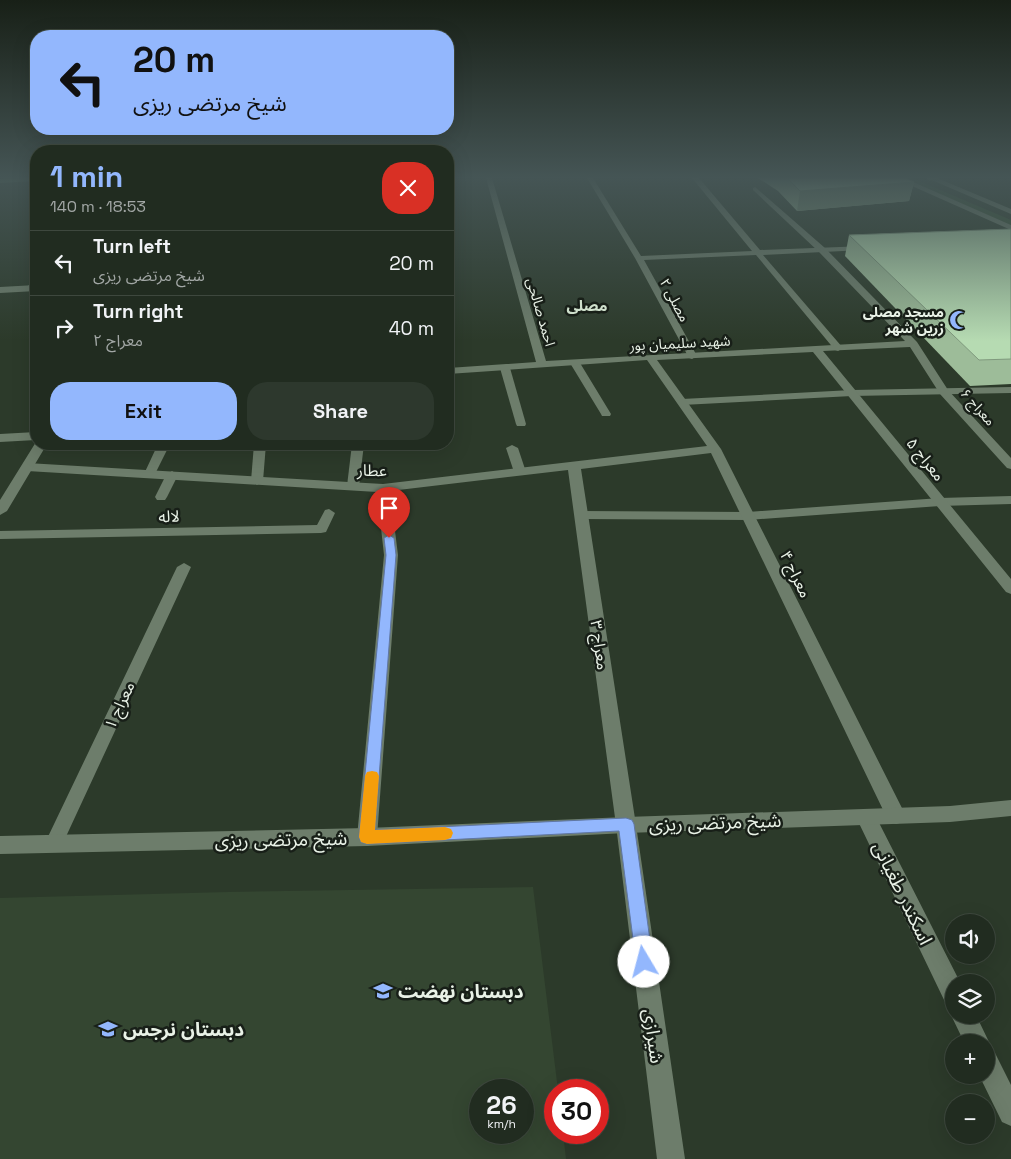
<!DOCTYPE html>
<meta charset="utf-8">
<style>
:root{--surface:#212c20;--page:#2d382d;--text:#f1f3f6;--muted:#a2a7a5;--line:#3e483e;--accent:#93b7fd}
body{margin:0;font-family:"Space Grotesk","Noto Sans Arabic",sans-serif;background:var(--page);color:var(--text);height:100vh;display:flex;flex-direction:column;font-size:19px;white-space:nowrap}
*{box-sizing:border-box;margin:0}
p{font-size:16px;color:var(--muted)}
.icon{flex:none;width:28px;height:28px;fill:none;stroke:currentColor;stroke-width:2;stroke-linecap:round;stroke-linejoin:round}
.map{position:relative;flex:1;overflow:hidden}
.side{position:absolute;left:30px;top:145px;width:424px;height:305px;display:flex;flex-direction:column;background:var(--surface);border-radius:20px;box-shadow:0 5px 20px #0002,0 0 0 1px var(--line)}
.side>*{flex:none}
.banner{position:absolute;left:30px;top:30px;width:424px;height:105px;border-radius:20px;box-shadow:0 5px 20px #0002,0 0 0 1px var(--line);background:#93b7fd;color:#111;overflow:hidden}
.controls{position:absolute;left:945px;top:914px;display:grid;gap:10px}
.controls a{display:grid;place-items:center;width:50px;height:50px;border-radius:50%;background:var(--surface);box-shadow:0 5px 20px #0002,0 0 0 1px var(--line);font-size:25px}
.speed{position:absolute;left:469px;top:1079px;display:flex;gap:10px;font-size:25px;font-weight:700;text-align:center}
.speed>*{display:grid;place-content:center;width:65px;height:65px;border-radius:50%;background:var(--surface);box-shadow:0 5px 20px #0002,0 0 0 1px var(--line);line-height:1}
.speed small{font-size:12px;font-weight:400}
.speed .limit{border:8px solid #d22;background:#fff;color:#111}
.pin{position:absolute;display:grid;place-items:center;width:42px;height:42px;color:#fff;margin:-51px -21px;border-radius:50% 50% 50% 0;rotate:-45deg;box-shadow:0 0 5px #0007}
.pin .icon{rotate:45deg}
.me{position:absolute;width:55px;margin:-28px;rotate:352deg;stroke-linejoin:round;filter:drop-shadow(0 0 4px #0008)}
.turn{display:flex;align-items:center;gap:18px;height:105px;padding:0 20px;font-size:22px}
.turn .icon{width:65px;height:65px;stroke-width:2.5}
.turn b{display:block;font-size:35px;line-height:42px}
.round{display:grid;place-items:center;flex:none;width:52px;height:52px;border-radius:20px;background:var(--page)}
.head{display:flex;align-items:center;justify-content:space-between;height:85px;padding:0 20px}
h1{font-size:30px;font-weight:700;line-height:38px;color:var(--accent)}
.cta{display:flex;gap:10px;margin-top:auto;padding:10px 20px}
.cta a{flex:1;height:58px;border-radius:20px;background:var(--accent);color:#111;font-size:20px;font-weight:700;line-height:58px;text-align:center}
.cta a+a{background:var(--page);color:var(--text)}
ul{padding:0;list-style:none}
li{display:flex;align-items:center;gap:15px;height:65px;padding:0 20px;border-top:1px solid var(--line)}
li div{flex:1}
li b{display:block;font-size:19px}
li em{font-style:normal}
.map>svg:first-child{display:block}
.built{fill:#344631;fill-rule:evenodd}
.green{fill:#355132}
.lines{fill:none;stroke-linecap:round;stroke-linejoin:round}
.service{fill:#6d7d6b;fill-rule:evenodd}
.minor{fill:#6d7d6b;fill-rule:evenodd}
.tertiary{fill:#6d7d6b;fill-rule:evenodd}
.secondary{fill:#6d7d6b;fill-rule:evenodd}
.primary{fill:#6f986b;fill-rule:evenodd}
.wall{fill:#9dbc99}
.shaded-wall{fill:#7f997d}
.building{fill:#b6dbb2;stroke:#7f997d}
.route{fill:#93b7fd;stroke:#6077a4}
.slow{fill:#f59e0b}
.labels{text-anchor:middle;stroke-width:5;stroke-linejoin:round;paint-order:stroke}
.far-street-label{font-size:14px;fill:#e9f2e7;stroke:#181f18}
.far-poi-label{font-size:14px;font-weight:bold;fill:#e9f2e7;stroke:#181f18;text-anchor:end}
.far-neighbourhood-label{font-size:15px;font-weight:bold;fill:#cfe0cc;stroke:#181f18}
.street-label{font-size:16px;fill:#e9f2e7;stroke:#181f18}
.near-street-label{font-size:19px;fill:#e9f2e7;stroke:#181f18}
.near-poi-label{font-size:19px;font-weight:bold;fill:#e9f2e7;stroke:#181f18;text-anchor:start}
</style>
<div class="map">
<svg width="1011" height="1159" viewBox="0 0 1011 1159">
<rect width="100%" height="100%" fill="#2c3a2a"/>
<path class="built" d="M533,887L558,1090H555V1132L563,1133L566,1159H0V898L228,892ZM480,1090H522V1132H480Z"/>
<polygon class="green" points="901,178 912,178 1011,220 1011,225"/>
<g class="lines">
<g class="service">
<polygon points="587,178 593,178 641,256 752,251 692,178 699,178 760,250 866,246 866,250 863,250 763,255 843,348 838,351 835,350 756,255 644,260 697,356 692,359 689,358 635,258"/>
<polygon points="33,279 36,279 36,286 33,291 27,291 26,289"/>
<polygon points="575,360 580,363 611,414 610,416 602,416 601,414 570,363"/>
<polygon points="505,365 510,368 526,424 525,426 517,426 516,424 500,368"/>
<polygon points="1011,387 1011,393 852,396 682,405 677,402 682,399 852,390"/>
<polygon points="158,444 170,444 154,476 146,476 144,474"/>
<polygon points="254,444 266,444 263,481 257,485 251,481"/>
<polygon points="352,444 364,444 359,486 353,490 347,486"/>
<polygon points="512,445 518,448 526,472 524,474 516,474 514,472 506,448"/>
<polygon points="172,471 178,475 167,497 165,500 157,500 155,497 166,475"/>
<polygon points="1011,496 1011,504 940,506 748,520 581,519 575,515 581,511 748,512 940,498"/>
<polygon points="329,509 335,513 326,532 321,533 0,539 0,531 317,525 325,510"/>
<polygon points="184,563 191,567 63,843 61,849 54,851 47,849 45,843 177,567"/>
</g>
<g class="minor">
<polygon points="486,178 492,178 546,361 905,341 819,252 753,190 753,188 755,187 825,248 917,342 948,390 1011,458 1011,469 1007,468 940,394 910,347 823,351 1011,579 1011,594 1006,592 813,352 657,360 721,449 906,816 903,822 896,824 889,822 886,816 711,453 581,469 636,825 685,1159 657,1159 616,825 568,470 390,491 398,555 377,837 374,843 367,846 360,843 357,837 384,555 377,492 27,471 21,467 27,463 383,484 707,446 647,360 448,374 448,368 536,362"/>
<polygon points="36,432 36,440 0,442 0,434"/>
<polygon points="866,809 873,811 960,982 954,982 954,1008 946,1004 856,817 859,811"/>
<polygon points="954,1008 954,1015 976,1015 989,1042 986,1050 995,1053 1011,1085 1011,1126 1002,1122 979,1075 986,1075 986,1042 964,1042 951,1015"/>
</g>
<g class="tertiary">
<polygon points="36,285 36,291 0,293 0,287"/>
<polygon points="36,442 36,444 47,444 7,511 0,515 0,500"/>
<polygon points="1011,800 1011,816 950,822 626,833 367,846 0,854 0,836 367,828 626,817 950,806"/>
</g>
<g class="secondary">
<polygon points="894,178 904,178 1011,225 1011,230"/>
<polygon points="927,178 937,178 1011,209 1011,214"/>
</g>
<g class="primary">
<polygon points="36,178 36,181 0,183 0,179"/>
<polygon points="933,178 930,181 927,179 927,178"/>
</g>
</g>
<g class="wall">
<polygon points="758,178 905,178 914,182 909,201 797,211 778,191"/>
<polygon points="1011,229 1011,384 970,386 845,256 849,235"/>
</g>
<polygon class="shaded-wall" points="914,182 909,201 797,211 800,191"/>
<g class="building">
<polygon points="787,178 905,178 914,182 800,191"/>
<polygon points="1011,229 1011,359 979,360 849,235"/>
</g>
<linearGradient id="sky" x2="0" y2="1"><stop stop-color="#182017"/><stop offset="0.52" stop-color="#455555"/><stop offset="1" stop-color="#455555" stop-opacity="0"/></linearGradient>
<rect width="1011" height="341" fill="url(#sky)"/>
<polygon class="route" points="389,535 394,538 396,555 375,830 626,818 632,820 634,824 653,962 651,968 644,971 638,968 636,962 619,831 367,844 361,842 359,837 386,555 384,538"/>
<polygon class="slow" points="372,771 377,772 379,776 375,830 445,827 451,829 453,833 451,838 445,840 367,844 361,842 359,837 365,776 367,772"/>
<defs>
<g id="mosque-bare" transform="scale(1.5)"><path d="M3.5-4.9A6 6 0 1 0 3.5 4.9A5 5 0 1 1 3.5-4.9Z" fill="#93b7fd" stroke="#181f18" stroke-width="2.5" paint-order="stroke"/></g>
<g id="school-bare" transform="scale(1.5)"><path d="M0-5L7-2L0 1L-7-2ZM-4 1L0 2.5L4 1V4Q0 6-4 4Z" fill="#93b7fd" stroke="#181f18" stroke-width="2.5" paint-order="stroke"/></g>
</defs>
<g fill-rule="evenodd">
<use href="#mosque-bare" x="959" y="320"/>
<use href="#school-bare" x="383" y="991"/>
<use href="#school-bare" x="108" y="1029"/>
</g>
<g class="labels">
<g class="far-street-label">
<text transform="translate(675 300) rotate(62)" y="5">مصلی ۲</text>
<text transform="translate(541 312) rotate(74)" y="5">احمد صالحی</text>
<text transform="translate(680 343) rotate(-3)" y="5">شهید سلیمیان پور</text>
<text transform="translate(978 407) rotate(48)" y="5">معراج ۶</text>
</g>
<g class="far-poi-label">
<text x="944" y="317">مسجد مصلی<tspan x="944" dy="16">زرین شهر</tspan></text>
</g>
<g class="far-neighbourhood-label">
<text x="587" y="311">مصلی</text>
</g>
<g class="street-label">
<text transform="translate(926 459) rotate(51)" y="6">معراج ۵</text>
<text transform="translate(372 470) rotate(1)" y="6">عطار</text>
<text transform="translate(169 516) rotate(-1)" y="6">لاله</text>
<text transform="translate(796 574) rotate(64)" y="6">معراج ۴</text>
<text transform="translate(600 645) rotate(82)" y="6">معراج ۳</text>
<text transform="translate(119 705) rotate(-65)" y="6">معراج ۱</text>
</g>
<g class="near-street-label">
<text transform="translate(715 822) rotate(-2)" y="7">شیخ مرتضی ریزی</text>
<text transform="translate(281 839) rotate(-1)" y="7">شیخ مرتضی ریزی</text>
<text transform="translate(903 893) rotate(64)" y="7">اسکندر طغیانی</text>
<text transform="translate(654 1036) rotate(82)" y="7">شیرازی</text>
</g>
<g class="near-poi-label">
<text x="398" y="998">دبستان نهضت</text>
<text x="123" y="1036">دبستان نرجس</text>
</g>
</g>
</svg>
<div class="controls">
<a><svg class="icon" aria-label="sound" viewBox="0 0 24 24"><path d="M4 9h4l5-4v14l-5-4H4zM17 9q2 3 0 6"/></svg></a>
<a><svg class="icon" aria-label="layers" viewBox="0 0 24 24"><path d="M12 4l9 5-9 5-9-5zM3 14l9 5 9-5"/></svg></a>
<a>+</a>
<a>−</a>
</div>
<div class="speed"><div>26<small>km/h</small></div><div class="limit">30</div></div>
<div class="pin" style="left:389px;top:538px;background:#d93025"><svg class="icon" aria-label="arrive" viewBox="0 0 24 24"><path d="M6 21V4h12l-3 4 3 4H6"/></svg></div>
<svg class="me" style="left:644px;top:962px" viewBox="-20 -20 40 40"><circle r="19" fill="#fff"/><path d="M0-13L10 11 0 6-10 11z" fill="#93b7fd"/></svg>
<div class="banner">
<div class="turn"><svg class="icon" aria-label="left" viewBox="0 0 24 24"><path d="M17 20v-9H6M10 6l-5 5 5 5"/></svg><div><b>20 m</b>شیخ مرتضی ریزی</div></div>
</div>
<section class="side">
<div class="head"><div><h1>1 min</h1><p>140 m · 18:53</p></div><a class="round" style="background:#d93025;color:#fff"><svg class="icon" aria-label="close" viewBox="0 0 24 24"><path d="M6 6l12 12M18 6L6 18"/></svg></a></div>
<ul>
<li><svg class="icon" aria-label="left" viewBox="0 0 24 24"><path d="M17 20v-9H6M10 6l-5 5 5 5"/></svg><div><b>Turn left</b><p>شیخ مرتضی ریزی</p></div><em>20 m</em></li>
<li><svg class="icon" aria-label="right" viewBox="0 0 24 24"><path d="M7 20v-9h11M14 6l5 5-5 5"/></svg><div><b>Turn right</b><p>معراج ۲</p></div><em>40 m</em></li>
</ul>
<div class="cta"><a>Exit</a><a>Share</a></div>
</section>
</div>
